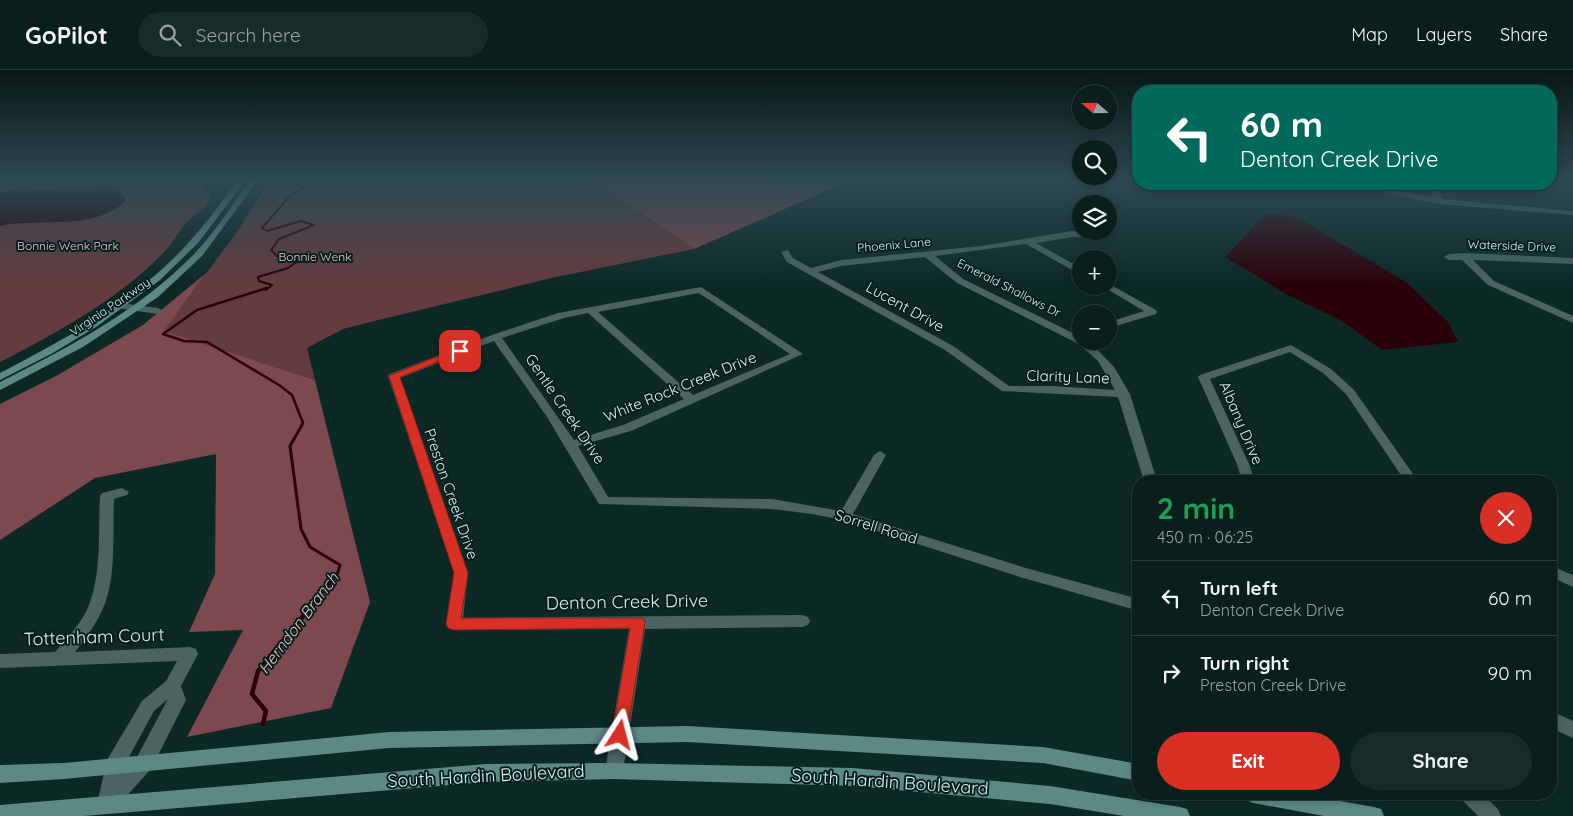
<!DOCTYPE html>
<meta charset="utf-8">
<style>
:root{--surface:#091f1c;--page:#172c29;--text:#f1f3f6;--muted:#99a2a3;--line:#293d3b;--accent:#d93025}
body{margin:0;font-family:Quicksand,sans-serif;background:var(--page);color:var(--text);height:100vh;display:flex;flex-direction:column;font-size:19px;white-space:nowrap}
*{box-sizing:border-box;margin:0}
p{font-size:16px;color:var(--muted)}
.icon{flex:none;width:28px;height:28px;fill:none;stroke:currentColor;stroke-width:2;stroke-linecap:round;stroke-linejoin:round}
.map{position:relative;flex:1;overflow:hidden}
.drawer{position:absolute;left:1132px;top:405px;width:425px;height:325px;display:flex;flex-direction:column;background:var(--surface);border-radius:20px;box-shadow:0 2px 8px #0003,0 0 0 1px var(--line)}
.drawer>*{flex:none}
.hud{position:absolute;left:1132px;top:15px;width:425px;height:105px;border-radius:20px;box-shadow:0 2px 8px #0003,0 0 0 1px var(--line);background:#00695c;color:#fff;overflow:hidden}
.needle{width:32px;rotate:290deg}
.tools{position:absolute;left:1072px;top:15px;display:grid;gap:10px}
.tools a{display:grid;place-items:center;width:45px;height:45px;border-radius:50%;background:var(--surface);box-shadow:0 2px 8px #0003,0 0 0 1px var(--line);font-size:25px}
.pin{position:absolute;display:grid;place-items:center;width:42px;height:42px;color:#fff;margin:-21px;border-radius:10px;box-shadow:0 2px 8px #0006}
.me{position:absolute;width:55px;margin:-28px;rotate:9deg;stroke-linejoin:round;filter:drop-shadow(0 0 4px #0008)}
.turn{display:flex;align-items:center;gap:18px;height:105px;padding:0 25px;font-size:22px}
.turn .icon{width:65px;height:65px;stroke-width:2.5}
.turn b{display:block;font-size:35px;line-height:42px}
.round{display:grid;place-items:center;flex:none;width:52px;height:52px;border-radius:26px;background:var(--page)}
.overview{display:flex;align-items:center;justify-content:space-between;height:85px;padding:0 25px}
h1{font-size:30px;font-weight:700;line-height:38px;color:#1e9e55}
.primary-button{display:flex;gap:10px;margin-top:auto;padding:10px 25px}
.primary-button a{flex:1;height:58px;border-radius:30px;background:var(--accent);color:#fff;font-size:20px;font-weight:700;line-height:58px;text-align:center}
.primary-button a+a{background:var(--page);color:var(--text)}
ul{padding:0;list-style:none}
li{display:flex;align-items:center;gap:15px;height:75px;padding:0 25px;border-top:1px solid var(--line)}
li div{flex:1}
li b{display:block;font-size:19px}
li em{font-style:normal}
header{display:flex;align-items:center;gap:30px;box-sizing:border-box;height:70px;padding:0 25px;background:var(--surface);border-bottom:1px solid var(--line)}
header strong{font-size:24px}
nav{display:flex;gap:28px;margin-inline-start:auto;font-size:18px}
.search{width:350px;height:45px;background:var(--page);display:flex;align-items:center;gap:12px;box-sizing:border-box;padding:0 18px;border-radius:28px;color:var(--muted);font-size:19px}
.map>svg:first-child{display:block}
.green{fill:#643c40}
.forest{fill:#7d484e}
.water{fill:#2b0109}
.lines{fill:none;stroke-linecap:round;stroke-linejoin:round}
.stream-far3{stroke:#2b0109;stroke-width:2}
.stream-far2{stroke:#2b0109;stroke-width:2.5}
.stream-far1{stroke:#2b0109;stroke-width:3}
.stream{stroke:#2b0109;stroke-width:4.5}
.street{fill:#496461;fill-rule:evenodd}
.secondary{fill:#5d8985;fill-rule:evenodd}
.route{fill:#d93025;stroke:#8d1f18}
.labels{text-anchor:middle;stroke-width:4;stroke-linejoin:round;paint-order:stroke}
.far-street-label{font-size:12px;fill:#deeeec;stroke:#021f1d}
.far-park-label{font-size:12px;fill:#f9c3c7;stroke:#021f1d}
.street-label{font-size:15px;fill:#deeeec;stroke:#021f1d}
.water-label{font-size:16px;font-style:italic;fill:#f4bfc3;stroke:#021f1d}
.near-street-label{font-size:18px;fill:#deeeec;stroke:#021f1d}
</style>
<header>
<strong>GoPilot</strong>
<div class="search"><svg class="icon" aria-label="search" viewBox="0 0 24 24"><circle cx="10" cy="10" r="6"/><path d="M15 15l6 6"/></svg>Search here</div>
<nav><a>Map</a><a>Layers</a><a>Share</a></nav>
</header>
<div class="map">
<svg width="1573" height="746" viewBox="0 0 1573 746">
<rect width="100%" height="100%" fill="#0c2926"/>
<g class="green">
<path d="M0,110H208L203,118L211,126C208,139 193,145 185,154C178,162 174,171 167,179C124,226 57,263 0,292Z"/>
<polygon points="270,110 593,110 694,179 556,207 370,252 343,259 307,278 315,310 163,261 237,162"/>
</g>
<g class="forest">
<polygon points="592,110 851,110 694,179"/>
<polygon points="206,203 164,261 315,310 370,532 331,638 187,667 243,560 189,562 215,504 216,384 95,408 0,470 0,334 56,306 143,255"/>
</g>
<g class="water">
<path d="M105,116L119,119L126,131C92,162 40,147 0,156V122L23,118L42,120Z"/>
<polygon points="1266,144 1280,144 1300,149 1407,213 1448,252 1458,272 1382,280 1342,251 1288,225 1225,187"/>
</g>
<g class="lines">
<polyline class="stream-far3" points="266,220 272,215 259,211 258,207 288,198 302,188 277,186 271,180 279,169 314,155 301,151 267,161 262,158 288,128 313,110"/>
<polyline class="stream-far2" points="267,218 197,240 163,264 184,271 207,272 279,315 292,325 303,353 301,356"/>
<polyline class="stream-far1" points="302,355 290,376 301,459 310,477 340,495 337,505 317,529"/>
<polyline class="stream" points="263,654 266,641 252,624 258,601 318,528"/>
<g class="street">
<polygon points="1359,114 1370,114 1390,120 1433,127 1432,118 1437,114 1445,114 1439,120 1442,129 1573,141 1573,145 1439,134 1386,123"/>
<path d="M1072,161H1101L1105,164L1101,167H1072L1036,173L1081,198V205L1026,174L935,186L963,209L1081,267V271H1089L1114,297L1130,324L1157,411H1144L1118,327L1002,321L945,280L787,192L781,182L788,180L793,188L811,198L841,190L981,176ZM925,187L957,213L1079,274L1098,291L1115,320L1052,316H1009L953,276L818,202L841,196Z"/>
<polygon points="1463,183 1573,188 1573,194 1473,190 1494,211 1573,246 1573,253 1488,215 1462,190 1449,190 1444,187 1449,184"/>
<polygon points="1109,214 1156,240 1157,242 1156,244 1109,258 1109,252 1144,241 1102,216 1109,216"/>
<path d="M701,217L803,284L631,361L578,376L608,427L772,429L841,441L874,385L880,381L886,385L853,444L1026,498L1139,529V541L1020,507L843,450L812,444L772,439L599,434L547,347L494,271L400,308L468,503L463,548L802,545L808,547L810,551L808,555L802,557L645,559L623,701L621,707L614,709L607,707L605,701L629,559L454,560L448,558L446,554L454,503L388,306L390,304L492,265L558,243ZM699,223L790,284L693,325L598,242ZM588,243L684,329L623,355L574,370L502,268L564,248Z"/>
<polygon points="120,233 158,238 163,241 158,244 116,238 116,234"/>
<polygon points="1291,275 1331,299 1354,320 1418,411 1405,411 1346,324 1323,303 1290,282 1210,309 1249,394 1255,411 1242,411 1237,394 1198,307 1200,305"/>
<path d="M122,418L129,422L127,425L114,429C112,463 117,503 104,536C97,553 86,568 75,582L190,577L196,579L198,584L181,616L186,630L151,699L114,740L107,743L100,740L97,734L107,690L142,631L166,611L177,591L0,598V584L55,582C67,568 82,553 89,535C102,501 98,461 100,426L102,423ZM168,629L137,687L122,704L123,698L154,641Z"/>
<polygon points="1551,496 1573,505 1573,517 1551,507"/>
<polygon points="1551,641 1573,651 1573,668 1551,658"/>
<polygon points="1460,724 1482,724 1498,739 1501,746 1478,746 1462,730"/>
</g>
<g class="secondary">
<path d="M238,110H246L198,173L160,210L96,257L51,284L0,310V303C62,271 125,236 175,187C198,164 218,137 238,110Z"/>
<path d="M250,110H258L202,186L158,227L83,277L0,320V312C70,277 140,240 195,183C216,161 232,135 250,110Z"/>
<polygon points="687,656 1043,677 1139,694 1139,711 1043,693 687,672 389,678 64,709 0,713 0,695 64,693 389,662"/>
<polygon points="614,693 853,698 1050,716 1180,737 1187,739 1190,746 1124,746 1050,734 853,716 614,709 486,712 84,746 0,746 0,735 486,694"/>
<polygon points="1244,724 1301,724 1374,737 1381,739 1384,746 1324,746 1253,733 1246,730"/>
</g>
</g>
<linearGradient id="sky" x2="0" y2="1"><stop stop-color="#071715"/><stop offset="0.51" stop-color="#2e4952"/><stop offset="1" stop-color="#2e4952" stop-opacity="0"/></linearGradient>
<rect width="1573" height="215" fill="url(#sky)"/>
<polygon class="route" points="456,279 465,281 400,307 468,503 461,548 643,548 645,552 626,670 620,672 614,670 612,665 630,558 454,560 448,558 446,554 454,503 389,306"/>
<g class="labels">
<g class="far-street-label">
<text transform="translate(894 175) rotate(-5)" y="4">Phoenix Lane</text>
<text transform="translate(1512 176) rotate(2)" y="4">Waterside Drive</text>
<text transform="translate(1009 218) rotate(27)" y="4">Emerald Shallows Dr</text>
<text transform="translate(110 237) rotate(-34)" y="4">Virginia Parkway</text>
</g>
<g class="far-park-label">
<text x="68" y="180">Bonnie Wenk Park</text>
<text x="315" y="191">Bonnie Wenk</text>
</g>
<g class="street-label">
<text transform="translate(905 237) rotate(29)" y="5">Lucent Drive</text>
<text transform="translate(1068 307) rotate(2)" y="5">Clarity Lane</text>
<text transform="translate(680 317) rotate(-22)" y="5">White Rock Creek Drive</text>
<text transform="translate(565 339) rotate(56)" y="5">Gentle Creek Drive</text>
<text transform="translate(1241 353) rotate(67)" y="5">Albany Drive</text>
<text transform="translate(451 424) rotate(71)" y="5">Preston Creek Drive</text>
<text transform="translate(876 457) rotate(17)" y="5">Sorrell Road</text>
</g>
<g class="water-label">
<text transform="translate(298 553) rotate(-53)" y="6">Herndon Branch</text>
</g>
<g class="near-street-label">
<text transform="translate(627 532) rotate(-1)" y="6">Denton Creek Drive</text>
<text transform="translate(94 567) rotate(-2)" y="6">Tottenham Court</text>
<text transform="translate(486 706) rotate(-3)" y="6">South Hardin Boulevard</text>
<text transform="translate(890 712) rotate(4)" y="6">South Hardin Boulevard</text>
</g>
</g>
</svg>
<div class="tools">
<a><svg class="needle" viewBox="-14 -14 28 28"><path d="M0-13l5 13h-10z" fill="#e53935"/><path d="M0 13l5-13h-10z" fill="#99a2a3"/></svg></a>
<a><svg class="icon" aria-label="search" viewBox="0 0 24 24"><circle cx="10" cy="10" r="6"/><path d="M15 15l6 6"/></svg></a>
<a><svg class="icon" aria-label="layers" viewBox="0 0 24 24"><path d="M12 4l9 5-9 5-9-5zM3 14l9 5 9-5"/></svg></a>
<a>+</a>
<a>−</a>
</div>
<div class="pin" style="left:460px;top:281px;background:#d93025"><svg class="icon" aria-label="arrive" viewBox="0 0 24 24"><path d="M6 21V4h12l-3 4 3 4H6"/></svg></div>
<svg class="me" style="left:620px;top:665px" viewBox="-20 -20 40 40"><path d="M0-17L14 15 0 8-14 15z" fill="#d93025" stroke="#fff" stroke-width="4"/></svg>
<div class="hud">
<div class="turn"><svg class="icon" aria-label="left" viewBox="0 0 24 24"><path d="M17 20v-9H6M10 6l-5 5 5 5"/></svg><div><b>60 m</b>Denton Creek Drive</div></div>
</div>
<section class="drawer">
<div class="overview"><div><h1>2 min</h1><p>450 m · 06:25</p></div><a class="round" style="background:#d93025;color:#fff"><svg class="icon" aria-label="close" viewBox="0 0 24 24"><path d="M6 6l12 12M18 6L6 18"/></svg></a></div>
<ul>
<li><svg class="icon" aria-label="left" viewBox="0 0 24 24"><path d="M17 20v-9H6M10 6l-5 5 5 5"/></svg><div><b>Turn left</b><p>Denton Creek Drive</p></div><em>60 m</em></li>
<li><svg class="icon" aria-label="right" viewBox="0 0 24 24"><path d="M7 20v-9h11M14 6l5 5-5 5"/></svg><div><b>Turn right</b><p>Preston Creek Drive</p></div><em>90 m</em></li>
</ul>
<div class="primary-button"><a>Exit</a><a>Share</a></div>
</section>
</div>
